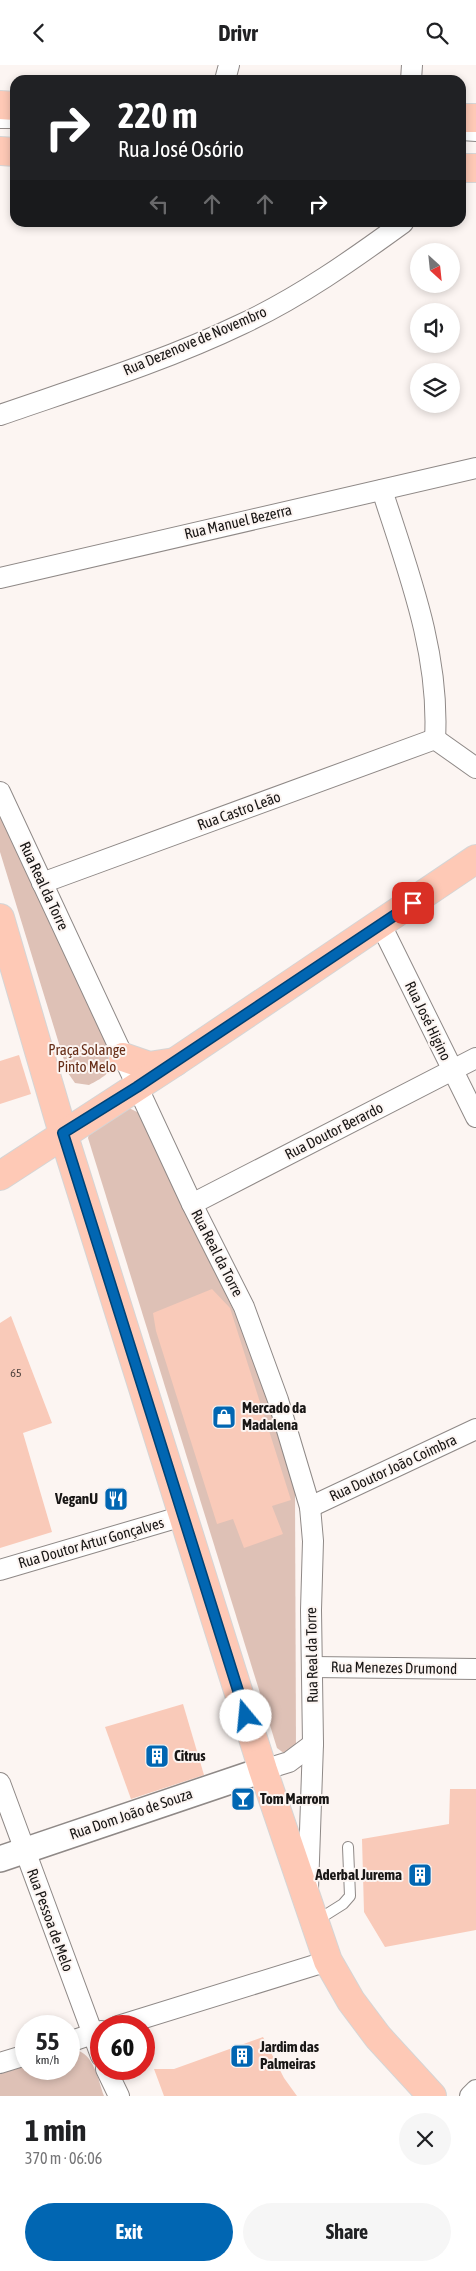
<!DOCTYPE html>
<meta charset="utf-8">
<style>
:root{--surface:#fff;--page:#f6f6f6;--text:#202124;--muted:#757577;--accent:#0166b2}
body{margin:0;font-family:"Asap Condensed",sans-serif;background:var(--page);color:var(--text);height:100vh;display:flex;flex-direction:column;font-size:19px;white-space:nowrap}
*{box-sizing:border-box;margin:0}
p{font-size:16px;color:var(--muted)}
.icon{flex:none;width:28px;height:28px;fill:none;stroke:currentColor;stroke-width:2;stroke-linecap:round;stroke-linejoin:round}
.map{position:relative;height:2031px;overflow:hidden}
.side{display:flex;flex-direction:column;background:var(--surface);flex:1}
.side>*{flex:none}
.banner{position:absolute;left:10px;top:10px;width:456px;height:152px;border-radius:15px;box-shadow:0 2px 8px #0003;background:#202124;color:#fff;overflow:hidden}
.needle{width:32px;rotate:153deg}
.tools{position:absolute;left:410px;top:178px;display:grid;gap:10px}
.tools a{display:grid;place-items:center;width:50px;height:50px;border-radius:50%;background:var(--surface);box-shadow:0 2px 8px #0003;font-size:25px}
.speed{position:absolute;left:15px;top:1950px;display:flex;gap:10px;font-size:25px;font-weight:700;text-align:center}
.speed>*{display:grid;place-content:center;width:65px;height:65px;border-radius:50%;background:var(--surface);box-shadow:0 2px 8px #0003;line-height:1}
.speed small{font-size:12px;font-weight:400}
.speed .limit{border:8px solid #d22;background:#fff;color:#111}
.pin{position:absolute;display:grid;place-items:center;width:42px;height:42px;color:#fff;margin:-21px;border-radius:10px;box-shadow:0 2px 8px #0006}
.me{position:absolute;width:55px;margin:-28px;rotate:343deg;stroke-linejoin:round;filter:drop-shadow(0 0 4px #0008)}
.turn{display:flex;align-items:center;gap:18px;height:105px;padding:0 25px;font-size:22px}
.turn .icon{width:65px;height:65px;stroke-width:2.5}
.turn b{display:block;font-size:35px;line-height:42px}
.lanes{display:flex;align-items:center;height:48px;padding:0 25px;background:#0003;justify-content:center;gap:25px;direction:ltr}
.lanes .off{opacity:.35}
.round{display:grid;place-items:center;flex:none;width:52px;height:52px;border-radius:26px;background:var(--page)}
.overview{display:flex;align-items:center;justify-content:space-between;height:85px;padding:0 25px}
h1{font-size:30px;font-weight:700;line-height:38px}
.button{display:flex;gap:10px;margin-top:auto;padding:10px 25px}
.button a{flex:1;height:58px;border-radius:30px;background:var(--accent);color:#fff;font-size:20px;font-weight:700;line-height:58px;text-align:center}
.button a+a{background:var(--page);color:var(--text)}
header{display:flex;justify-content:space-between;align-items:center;height:65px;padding:0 25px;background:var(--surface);font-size:22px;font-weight:700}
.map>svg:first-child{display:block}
.green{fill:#dec1b6}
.building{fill:#f9cab9}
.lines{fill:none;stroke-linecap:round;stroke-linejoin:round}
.service-casing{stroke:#8f8987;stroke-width:12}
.minor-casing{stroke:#8f8987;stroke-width:22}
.tertiary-casing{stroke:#8f8987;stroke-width:28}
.primary-casing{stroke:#d5d5d5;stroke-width:30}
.service{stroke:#fff;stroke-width:10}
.minor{stroke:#fff;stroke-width:20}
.tertiary{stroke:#fff;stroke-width:25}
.primary{stroke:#fec9b6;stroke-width:28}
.route-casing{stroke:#014274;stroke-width:12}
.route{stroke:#0166b2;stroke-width:9}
.labels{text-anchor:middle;stroke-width:4;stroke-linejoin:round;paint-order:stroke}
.number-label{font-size:12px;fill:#50433e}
.street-label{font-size:15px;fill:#181615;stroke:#fcf5f2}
.park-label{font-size:15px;fill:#662d17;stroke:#fcf5f2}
.poi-label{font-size:15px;font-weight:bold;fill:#181615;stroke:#fcf5f2;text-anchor:start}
</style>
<header><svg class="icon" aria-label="back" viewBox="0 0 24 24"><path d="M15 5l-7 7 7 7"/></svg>Drivr<svg class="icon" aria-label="search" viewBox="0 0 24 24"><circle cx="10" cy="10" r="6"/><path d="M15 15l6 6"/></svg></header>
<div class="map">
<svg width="476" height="2031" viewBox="0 0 476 2031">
<rect width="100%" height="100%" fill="#fcf5f2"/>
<g class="green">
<path d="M0,747C39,828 73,910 112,991C115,1007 102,1013 89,1020L75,1018L68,1008L0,787Z"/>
<polygon points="129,1043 139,1048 253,1286 295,1426 296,1682 285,1689 277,1683 88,1073 89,1069"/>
<path d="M75,1985C94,1988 98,2015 104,2031H0V2009L26,2001V2004H69V1987Z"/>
</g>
<g class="building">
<polygon points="19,990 31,1029 0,1039 0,996"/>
<polygon points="212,1224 230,1243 291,1435 272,1441 283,1469 244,1483 233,1454 217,1459 156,1266 153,1248"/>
<polygon points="11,1251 52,1358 23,1368 52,1467 0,1483 0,1258"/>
<polygon points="183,1639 204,1710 131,1734 105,1662"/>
<polygon points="450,1724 476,1724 476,1865 385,1882 364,1847 362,1774 449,1759"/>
<polygon points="263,1972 284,2013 297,2031 164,2031 154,2004 174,2004"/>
</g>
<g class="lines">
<g class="service-casing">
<g id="service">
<polyline points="0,58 15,58"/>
<polyline points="461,70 476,71"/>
<polyline points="316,1856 343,1839 350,1831 348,1782"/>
</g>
</g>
<g class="minor-casing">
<g id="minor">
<polyline points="225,15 229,0"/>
<polyline points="411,15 412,0"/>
<path d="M0,350C81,322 165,296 242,259C300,232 352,195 403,158"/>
<path d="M382,425C408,506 440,588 435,674"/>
<polyline points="0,513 476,403"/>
<polyline points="435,674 476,703"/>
<polyline points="0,727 192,1139 244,1242 278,1335 310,1442 313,1476 311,1545 313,1679 308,1824"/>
<polyline points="42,818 435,674"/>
<polyline points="381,860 476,1052"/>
<polyline points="192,1139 476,993"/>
<polyline points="310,1442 476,1364"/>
<polyline points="0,1505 183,1451"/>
<polyline points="313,1602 476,1604"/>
<polyline points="263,1705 289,1697 313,1679"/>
<polyline points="0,1718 101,1991"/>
<polyline points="118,1961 328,1896"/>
<polyline points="69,1977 101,1966"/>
<polyline points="0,1998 26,1990"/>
<polyline points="106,2004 119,2031"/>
<polyline points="470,2031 476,2025"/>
</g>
</g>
<g class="tertiary-casing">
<polyline id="tertiary" points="0,1794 263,1705"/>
</g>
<g class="primary-casing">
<g id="primary">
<polyline points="0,40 15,41"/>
<polyline points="461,53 476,53"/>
<polyline points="0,86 15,87"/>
<polyline points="461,103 476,103"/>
<polyline points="0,853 63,1068 212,1543 263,1705 328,1896 351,1936 378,1972 432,2031"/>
<polyline points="123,992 149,1001 175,997"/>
<polyline points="0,1111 175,997 476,794"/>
</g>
</g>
<use href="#service" class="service"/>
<use href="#minor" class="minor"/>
<use href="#tertiary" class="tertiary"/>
<use href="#primary" class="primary"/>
</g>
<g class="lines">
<g class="route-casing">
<polyline id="route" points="246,1651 63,1068 137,1022 413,838"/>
</g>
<use href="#route" class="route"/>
</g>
<defs>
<g id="shop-square" transform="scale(1.25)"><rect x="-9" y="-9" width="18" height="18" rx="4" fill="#0166b2" stroke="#fcf5f2"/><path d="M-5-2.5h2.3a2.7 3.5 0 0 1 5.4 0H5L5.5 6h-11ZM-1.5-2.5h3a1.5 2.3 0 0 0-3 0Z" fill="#fff"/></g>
<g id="restaurant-square" transform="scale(1.25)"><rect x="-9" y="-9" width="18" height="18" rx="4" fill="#0166b2" stroke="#fcf5f2"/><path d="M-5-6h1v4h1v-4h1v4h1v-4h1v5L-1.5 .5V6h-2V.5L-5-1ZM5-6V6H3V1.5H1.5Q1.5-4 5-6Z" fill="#fff"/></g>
<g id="building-square" transform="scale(1.25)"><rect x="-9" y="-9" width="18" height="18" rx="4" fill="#0166b2" stroke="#fcf5f2"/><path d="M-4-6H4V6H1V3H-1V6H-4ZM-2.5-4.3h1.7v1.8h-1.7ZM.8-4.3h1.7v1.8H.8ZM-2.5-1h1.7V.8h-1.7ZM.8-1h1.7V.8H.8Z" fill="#fff"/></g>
<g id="bar-square" transform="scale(1.25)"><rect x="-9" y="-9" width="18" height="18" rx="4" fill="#0166b2" stroke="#fcf5f2"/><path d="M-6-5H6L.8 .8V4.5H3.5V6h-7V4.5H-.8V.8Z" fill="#fff"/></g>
</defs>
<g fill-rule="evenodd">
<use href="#shop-square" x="224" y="1352"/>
<use href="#restaurant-square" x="116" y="1434"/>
<use href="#building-square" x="157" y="1691"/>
<use href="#bar-square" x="243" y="1734"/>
<use href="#building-square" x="420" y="1810"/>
<use href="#building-square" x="242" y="1991"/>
</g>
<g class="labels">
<g class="number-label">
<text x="16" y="1312">65</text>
</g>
<g class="street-label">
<text transform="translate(195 276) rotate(-23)" y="5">Rua Dezenove de Novembro</text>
<text transform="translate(238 457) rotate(-13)" y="5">Rua Manuel Bezerra</text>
<text transform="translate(239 746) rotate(-20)" y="5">Rua Castro Leão</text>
<text transform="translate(44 821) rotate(65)" y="5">Rua Real da Torre</text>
<text transform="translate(428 956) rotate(64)" y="5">Rua José Higino</text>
<text transform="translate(334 1066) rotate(-27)" y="5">Rua Doutor Berardo</text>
<text transform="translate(217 1188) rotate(63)" y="5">Rua Real da Torre</text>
<text transform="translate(393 1403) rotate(-25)" y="5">Rua Doutor João Coimbra</text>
<text transform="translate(91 1478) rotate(-16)" y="5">Rua Doutor Artur Gonçalves</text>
<text transform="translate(312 1590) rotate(-91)" y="5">Rua Real da Torre</text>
<text transform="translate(394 1603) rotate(1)" y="5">Rua Menezes Drumond</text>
<text transform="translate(131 1749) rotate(-19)" y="5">Rua Dom João de Souza</text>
<text transform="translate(50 1855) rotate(70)" y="5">Rua Pessoa de Melo</text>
</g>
<g class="park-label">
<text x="87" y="990">Praça Solange<tspan x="87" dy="17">Pinto Melo</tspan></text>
</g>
<g class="poi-label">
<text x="242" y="1348">Mercado da<tspan x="242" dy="17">Madalena</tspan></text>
<text x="98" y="1439" text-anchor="end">VeganU</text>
<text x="174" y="1696">Citrus</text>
<text x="260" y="1739">Tom Marrom</text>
<text x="402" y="1815" text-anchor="end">Aderbal Jurema</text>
<text x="260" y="1987">Jardim das<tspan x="260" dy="17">Palmeiras</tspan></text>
</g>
</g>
</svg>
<div class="tools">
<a><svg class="needle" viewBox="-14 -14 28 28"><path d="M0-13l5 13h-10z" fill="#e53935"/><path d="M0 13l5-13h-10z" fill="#757577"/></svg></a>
<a><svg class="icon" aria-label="sound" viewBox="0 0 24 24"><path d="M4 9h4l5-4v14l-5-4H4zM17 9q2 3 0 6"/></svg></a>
<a><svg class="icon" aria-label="layers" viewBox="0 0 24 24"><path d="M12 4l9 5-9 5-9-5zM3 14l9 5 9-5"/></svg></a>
</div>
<div class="speed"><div>55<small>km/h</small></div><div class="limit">60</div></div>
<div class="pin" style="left:413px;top:838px;background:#d93025"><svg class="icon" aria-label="arrive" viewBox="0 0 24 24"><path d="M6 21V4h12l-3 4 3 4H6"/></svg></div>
<svg class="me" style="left:246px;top:1651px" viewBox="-20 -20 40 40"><circle r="19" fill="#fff"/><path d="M0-13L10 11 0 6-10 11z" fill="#0166b2"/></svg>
<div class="banner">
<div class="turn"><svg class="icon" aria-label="right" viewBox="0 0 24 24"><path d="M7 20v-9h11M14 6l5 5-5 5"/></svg><div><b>220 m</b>Rua José Osório</div></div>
<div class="lanes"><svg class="icon off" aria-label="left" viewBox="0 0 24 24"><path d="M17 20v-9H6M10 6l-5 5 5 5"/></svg><svg class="icon off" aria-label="ahead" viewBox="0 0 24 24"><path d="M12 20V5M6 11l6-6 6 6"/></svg><svg class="icon off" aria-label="ahead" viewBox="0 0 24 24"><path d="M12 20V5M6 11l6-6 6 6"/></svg><svg class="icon" aria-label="right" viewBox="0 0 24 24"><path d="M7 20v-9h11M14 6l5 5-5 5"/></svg></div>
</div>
</div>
<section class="side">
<div class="overview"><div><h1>1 min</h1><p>370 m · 06:06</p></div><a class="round"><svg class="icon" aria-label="close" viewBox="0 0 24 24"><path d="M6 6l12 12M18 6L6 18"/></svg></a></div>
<div class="button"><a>Exit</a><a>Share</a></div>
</section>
